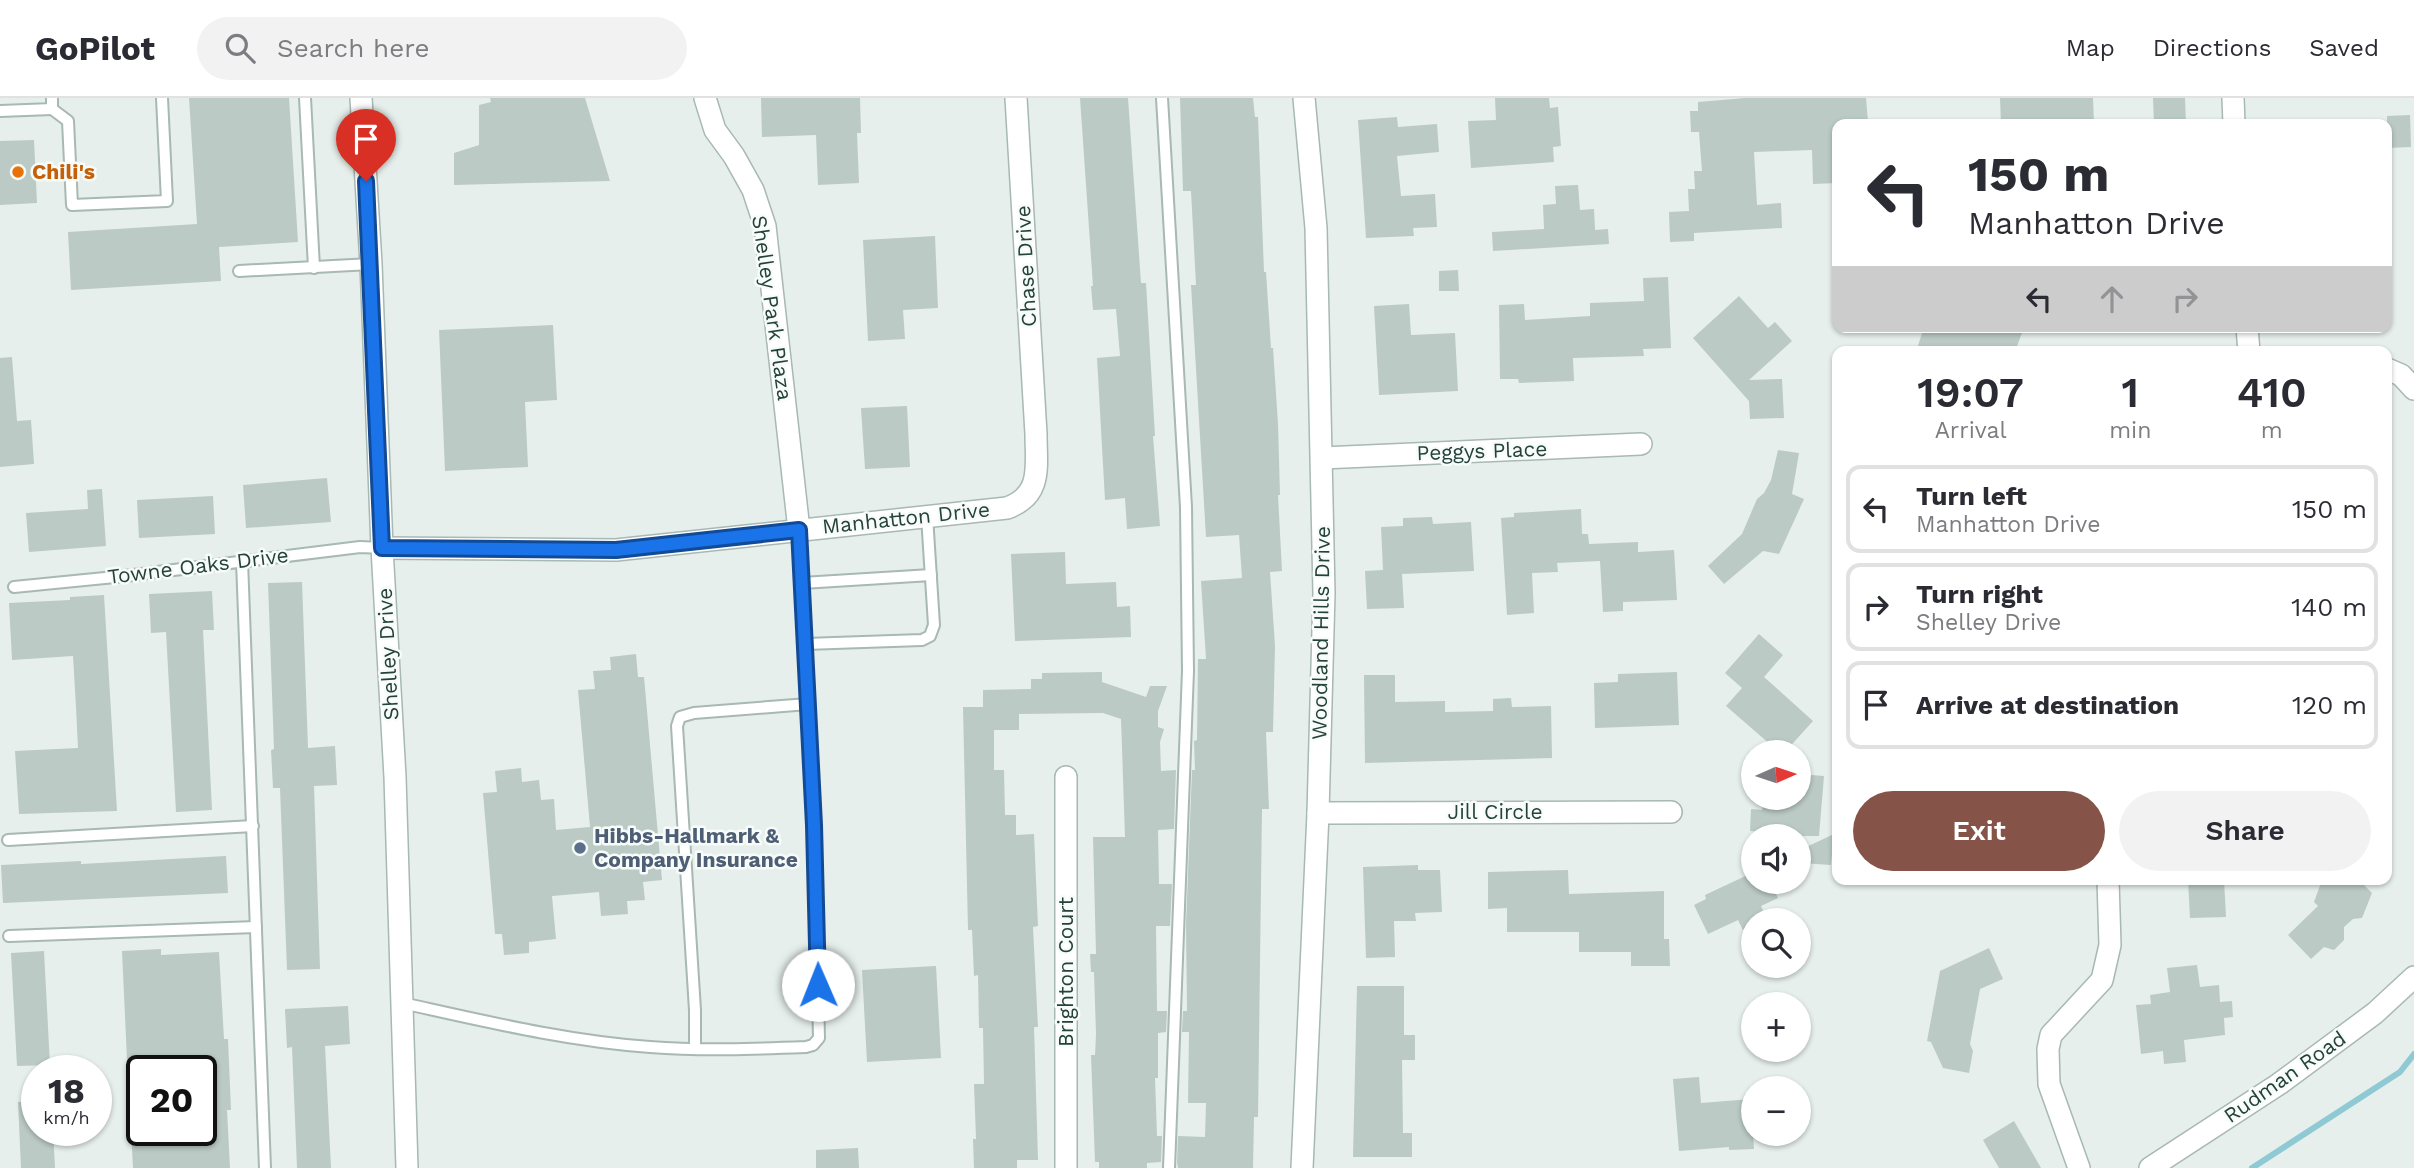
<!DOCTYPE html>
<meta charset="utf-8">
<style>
:root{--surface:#fff;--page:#f2f2f3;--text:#2b2b33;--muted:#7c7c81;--line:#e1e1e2;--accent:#855347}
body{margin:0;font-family:"Work Sans",sans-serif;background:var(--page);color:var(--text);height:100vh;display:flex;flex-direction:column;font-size:26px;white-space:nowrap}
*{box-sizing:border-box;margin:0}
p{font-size:23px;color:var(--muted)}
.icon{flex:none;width:38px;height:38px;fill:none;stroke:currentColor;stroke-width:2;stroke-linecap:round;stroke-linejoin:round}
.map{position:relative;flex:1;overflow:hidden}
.panel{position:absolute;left:1832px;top:248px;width:560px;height:539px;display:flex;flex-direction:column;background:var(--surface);border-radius:14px;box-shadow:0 2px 5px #0004}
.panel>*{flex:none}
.hud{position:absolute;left:1832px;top:21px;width:560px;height:214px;border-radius:14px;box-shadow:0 2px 5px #0004;background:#fff;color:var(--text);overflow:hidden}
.needle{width:46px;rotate:87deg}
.controls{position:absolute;left:1741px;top:642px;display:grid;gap:14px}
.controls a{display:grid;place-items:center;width:70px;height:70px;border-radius:50%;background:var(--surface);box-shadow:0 2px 5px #0004;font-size:35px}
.speed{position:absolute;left:21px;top:957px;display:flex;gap:14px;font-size:35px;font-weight:700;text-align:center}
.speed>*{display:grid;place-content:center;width:91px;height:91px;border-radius:50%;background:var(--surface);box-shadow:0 2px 5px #0004;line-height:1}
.speed small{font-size:18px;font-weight:400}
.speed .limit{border:4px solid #111;border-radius:10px;background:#fff;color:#111}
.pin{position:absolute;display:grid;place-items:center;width:60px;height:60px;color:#fff;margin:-72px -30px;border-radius:50% 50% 50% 0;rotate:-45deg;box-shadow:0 0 7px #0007}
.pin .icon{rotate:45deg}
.me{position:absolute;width:77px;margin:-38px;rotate:359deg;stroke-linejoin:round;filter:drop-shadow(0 0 5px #0008)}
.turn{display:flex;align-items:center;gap:24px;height:147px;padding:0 21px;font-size:32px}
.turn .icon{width:91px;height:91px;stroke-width:2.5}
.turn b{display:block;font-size:49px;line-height:60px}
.lanes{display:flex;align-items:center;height:66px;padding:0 21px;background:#0003;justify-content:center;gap:35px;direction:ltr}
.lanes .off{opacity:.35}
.eta{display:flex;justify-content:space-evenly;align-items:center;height:119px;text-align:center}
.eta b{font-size:42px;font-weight:600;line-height:49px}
.button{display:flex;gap:14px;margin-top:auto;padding:14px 21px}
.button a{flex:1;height:80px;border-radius:42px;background:var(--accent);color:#fff;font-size:28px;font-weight:600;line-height:80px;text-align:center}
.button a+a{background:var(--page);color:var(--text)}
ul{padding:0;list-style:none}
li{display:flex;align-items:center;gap:21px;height:88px;margin:0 14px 10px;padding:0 7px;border:4px solid var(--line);border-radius:14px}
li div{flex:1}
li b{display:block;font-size:26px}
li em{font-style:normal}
header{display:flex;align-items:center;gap:42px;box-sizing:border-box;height:98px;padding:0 35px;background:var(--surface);border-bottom:2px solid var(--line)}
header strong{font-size:33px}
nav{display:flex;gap:38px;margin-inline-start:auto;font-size:24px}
.search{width:490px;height:63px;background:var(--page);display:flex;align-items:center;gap:18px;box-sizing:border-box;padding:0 24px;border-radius:38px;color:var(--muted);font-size:26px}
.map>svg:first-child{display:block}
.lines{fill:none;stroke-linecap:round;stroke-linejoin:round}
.stream{stroke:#8ec9d4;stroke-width:6}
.building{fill:#bbcac4}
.service-casing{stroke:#a8b8b2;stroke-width:14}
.minor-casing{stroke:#a8b8b2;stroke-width:24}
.service{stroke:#fff;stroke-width:10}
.minor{stroke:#fff;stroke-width:21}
.route-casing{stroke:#114b97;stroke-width:18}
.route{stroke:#1a73e8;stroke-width:12}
.food-dot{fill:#e8710a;stroke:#f7fbf9;stroke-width:2.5}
.service-dot{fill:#5c6f8a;stroke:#f7fbf9;stroke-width:2.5}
.labels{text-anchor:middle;stroke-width:5;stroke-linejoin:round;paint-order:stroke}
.food-label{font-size:21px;font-weight:bold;fill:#c56008;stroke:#f7fbf9;text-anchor:start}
.street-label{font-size:21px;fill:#24423a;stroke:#f7fbf9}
.service-label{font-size:21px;font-weight:bold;fill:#4e5e75;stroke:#f7fbf9;text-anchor:start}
</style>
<header>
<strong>GoPilot</strong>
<div class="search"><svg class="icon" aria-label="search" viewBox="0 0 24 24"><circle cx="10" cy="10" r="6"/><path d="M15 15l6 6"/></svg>Search here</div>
<nav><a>Map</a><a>Directions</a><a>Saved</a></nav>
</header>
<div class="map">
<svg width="2414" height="1070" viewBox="0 0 2414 1070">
<rect width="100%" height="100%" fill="#e6efeb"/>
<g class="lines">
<polyline class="stream" points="2252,1070 2400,974 2414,956"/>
</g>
<g class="building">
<polygon points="189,0 289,0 298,144 219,149 221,183 71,192 68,134 197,126"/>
<polygon points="490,0 585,0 610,83 454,87 454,55 479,47 479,7 491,4"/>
<polygon points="761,0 860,0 861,35 857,35 859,85 818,87 816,37 762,39"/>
<polygon points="1080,0 1128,0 1141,185 1146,185 1155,338 1153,338 1160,428 1127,431 1125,400 1105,402 1097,260 1120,258 1116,211 1093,212 1091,188 1093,188"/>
<polygon points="1180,0 1253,0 1255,19 1258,19 1264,174 1266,174 1271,250 1273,250 1278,326 1280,397 1278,397 1282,473 1270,474 1275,548 1273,634 1266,634 1269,711 1262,711 1258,1019 1254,1019 1253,1070 1178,1070 1177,1064 1178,1038 1205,1039 1206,1005 1188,1005 1189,934 1182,934 1183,913 1187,913 1186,827 1192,672 1195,672 1194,643 1197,642 1198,561 1206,561 1201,483 1242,480 1239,437 1206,439 1191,187 1196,187 1191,93 1183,93"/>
<polygon points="1495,0 1549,0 1550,10 1558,9 1561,48 1553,49 1554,64 1471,70 1468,23 1496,22"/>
<polygon points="1745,0 1866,0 1868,24 1838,26 1838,85 1813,86 1812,52 1754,54 1757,107 1781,105 1782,130 1694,135 1694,143 1670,144 1669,114 1689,113 1688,91 1695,91 1694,73 1702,73 1699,34 1691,34 1690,13 1698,13 1698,4"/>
<polygon points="2000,0 2093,0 2094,26 2001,26"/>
<polygon points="2153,0 2185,0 2186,26 2154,26"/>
<polygon points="2410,17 2411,49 2387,50 2387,18"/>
<polygon points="1397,19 1398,29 1437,26 1439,54 1397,58 1401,98 1435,96 1437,129 1413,130 1414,138 1366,140 1358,22"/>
<polygon points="34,42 37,105 0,107 0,43"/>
<polygon points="1578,87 1580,112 1594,111 1595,132 1608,131 1609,146 1493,153 1492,134 1544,131 1543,107 1556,106 1555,88"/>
<polygon points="935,138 938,210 903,212 905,241 868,243 863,142"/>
<polygon points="1458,172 1459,193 1439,193 1439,173"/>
<polygon points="1668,179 1671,250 1643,251 1644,258 1573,260 1574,283 1519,285 1518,281 1500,281 1499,207 1524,206 1525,222 1590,218 1590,205 1644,203 1643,180"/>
<polygon points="1739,198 1768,230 1775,224 1792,243 1749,282 1782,281 1784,320 1750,321 1749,303 1693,240"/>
<polygon points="1409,206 1411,237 1455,235 1458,293 1379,297 1374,208"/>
<polygon points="553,227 557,302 525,304 528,369 445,373 439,232"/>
<polygon points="1924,229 2024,229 2015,254 1916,254"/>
<polygon points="12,259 17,323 31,322 34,366 0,369 0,260"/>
<polygon points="907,308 910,369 865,371 861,310"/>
<polygon points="1778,352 1799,355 1792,396 1804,401 1779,456 1763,453 1724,486 1708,468 1742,436 1757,401 1764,395 1771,382"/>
<polygon points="327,380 331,424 246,430 243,387"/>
<polygon points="102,391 106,448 29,454 26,415 88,411 87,392"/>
<polygon points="213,398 215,436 139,440 137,402"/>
<polygon points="1581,411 1582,436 1588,436 1589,446 1638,444 1638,454 1674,452 1677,502 1623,504 1623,513 1603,514 1600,463 1557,465 1558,474 1532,475 1534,515 1507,517 1501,420 1514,419 1514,415"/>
<polygon points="1432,419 1433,426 1471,424 1474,473 1402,476 1404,510 1367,511 1365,473 1383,472 1381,429 1403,428 1403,420"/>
<polygon points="1065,454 1066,486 1116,484 1117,509 1130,508 1131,539 1015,543 1011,456"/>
<polygon points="302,484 308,650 335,648 337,687 314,688 320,871 287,872 280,690 273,690 271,652 274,651 268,485"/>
<polygon points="212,493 214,532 203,532 212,712 176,714 166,534 151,535 149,496"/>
<polygon points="104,497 117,713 19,716 15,653 78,650 76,609 73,558 12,562 9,505 70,502 70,499"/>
<polygon points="1759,536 1783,557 1764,579 1813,623 1785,654 1779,654 1726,608 1742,590 1725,575"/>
<polygon points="636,556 638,579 644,579 662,782 643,784 645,802 627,803 628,816 601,818 599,794 552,798 556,841 529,844 529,855 504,857 502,836 495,836 483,695 497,694 495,673 521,670 522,684 539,682 541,702 554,701 556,732 590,729 578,592 595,591 593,573 611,572 610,559"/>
<polygon points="1102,574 1102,584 1146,599 1150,588 1167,588 1158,613 1158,629 1164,631 1160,644 1161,673 1176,672 1174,731 1158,732 1159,786 1172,786 1170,828 1156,828 1157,913 1167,913 1166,934 1158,935 1158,980 1155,980 1157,1038 1162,1038 1161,1064 1147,1065 1147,1070 1099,1070 1099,1064 1095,1064 1091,957 1095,957 1096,936 1094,874 1091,874 1090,856 1096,856 1093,739 1125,739 1121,621 1103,615 1019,616 1019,632 994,632 994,672 1004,672 1005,717 1016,717 1016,737 1034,736 1038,828 1033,829 1038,929 1034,929 1038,1062 1017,1062 1017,1070 974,1070 973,1041 976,1041 974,986 984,986 983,930 979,930 978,877 974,878 972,832 968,832 963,609 983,609 983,592 1031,591 1031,581 1042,581 1042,575"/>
<polygon points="1677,574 1679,627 1595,630 1594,585 1618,584 1618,576"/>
<polygon points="1364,577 1395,577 1395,604 1445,603 1445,614 1493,613 1493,601 1511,600 1512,609 1551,608 1552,660 1365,665"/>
<polygon points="1799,676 1824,678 1819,738 1767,738 1767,734 1750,733 1751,711 1762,712 1763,700 1799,700"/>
<polygon points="1834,736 1831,767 1801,765 1802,751"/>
<polygon points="226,758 228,795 3,805 1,767 81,763 81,766"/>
<polygon points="1418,767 1418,772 1440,772 1442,814 1415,815 1416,823 1394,823 1395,859 1366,860 1363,769"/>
<polygon points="1568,772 1569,796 1664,793 1664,841 1669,841 1670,868 1631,868 1631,854 1579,854 1579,834 1507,834 1507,810 1488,811 1488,774"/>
<polygon points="1754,774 1754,784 1770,784 1778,800 1761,808 1767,821 1754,822 1754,827 1743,832 1738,822 1708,836 1694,807 1706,801 1705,797"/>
<polygon points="2188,782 2224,782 2226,819 2190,820"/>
<polygon points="2322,782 2359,782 2372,795 2362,820 2353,821 2344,829 2344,842 2334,852 2324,849 2311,861 2288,837 2318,808 2314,804"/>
<polygon points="1989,850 2003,881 1980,891 1970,946 1973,953 1969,975 1943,970 1931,944 1927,943 1940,873"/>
<polygon points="161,851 161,857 219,854 224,941 228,941 231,1012 227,1012 230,1070 133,1070 131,1032 201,1032 201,973 142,973 142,1004 129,1005 122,853"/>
<polygon points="44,853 50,967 17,968 11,855"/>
<polygon points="2197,867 2200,889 2219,887 2220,904 2232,903 2233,919 2224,920 2225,937 2184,942 2186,964 2164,966 2163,953 2141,956 2136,907 2151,906 2150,897 2170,894 2167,870"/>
<polygon points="936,868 941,960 867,964 862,872"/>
<polygon points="1357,888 1404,888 1404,937 1415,937 1415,962 1402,962 1403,1035 1412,1035 1412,1059 1353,1059"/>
<polygon points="348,908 350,946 325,948 331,1070 297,1070 292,949 287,950 285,911"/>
<polygon points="1699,979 1701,1005 1751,1001 1754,1051 1729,1052 1729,1049 1679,1053 1673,981"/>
<polygon points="37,1003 37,1032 53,1032 55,1070 21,1070 18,1004"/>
<polygon points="2014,1023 2041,1070 1999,1070 1983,1042"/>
<polygon points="858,1050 859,1070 816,1070 816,1052"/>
</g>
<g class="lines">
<g class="service-casing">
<g id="service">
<polyline points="305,0 314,170"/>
<polyline points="1162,0 1186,409 1188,573 1169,1070"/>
<polyline points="52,11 68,23 72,107 167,103 162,0"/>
<polyline points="0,13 52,11 52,0"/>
<polyline points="239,173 371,166"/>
<polyline points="242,463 265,1070"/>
<polyline points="802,485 931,477"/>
<polyline points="14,489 125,478 360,449 382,450"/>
<polyline points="805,546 922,542 930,538 934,527 927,418"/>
<polyline points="8,742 253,728"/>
<polyline points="9,838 256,829"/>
<path d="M402,905C484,923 566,943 650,949C702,953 754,951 806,949L813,947L819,940L814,727L799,432"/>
<polyline points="695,951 695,912 677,628 680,619 694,615 808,606"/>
</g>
</g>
<g class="minor-casing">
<g id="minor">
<polyline points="361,0 371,166 382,450 395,679 407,1070"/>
<polyline points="705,0 715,32 734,58 753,92 765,128 799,432"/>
<polyline points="2233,0 2234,26"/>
<polyline points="2247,229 2249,254"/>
<polyline points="2387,271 2401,277 2414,291"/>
<polyline points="1322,360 1641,346"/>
<path d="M382,450L616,452L1007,410C1043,397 1036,368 1036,336L1016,0"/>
<polyline points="1318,715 1671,714"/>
<polyline points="1066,1070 1066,679"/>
<polyline points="1302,1070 1318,715 1324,495 1316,130 1304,0"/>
<polyline points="2079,1070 2049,986 2048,951 2051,937 2102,882 2110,847 2108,782"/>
<polyline points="2150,1070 2279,986 2375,915 2414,879"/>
</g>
</g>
<use href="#service" class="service"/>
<use href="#minor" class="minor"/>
</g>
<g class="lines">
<g class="route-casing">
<polyline id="route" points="366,83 382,450 616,452 799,432 814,727 818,887"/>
</g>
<use href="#route" class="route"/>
</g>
<circle class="food-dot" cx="18" cy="74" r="7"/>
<circle class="service-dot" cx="580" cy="750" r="7"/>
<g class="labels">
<g class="food-label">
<text x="32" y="81">Chili's</text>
</g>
<g class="street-label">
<text transform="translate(1026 168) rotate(-93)" y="7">Chase Drive</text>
<text transform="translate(772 210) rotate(82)" y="7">Shelley Park Plaza</text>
<text transform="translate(1482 353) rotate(-2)" y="7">Peggys Place</text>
<text transform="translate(906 420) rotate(-6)" y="7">Manhatton Drive</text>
<text transform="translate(198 468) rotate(-7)" y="7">Towne Oaks Drive</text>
<text transform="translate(1321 535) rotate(-89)" y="7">Woodland Hills Drive</text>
<text transform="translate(388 556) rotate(-93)" y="7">Shelley Drive</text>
<text x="1495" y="721">Jill Circle</text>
<text transform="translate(1066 874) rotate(-90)" y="7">Brighton Court</text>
<text transform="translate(2285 979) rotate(-35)" y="7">Rudman Road</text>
</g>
<g class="service-label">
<text x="594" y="745">Hibbs-Hallmark &amp;<tspan x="594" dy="24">Company Insurance</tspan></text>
</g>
</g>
</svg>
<div class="controls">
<a><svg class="needle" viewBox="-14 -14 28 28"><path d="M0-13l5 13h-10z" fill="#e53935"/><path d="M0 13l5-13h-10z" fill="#7c7c81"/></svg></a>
<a><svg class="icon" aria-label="sound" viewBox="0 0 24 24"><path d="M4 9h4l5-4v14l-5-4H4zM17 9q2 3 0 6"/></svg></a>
<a><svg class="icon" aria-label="search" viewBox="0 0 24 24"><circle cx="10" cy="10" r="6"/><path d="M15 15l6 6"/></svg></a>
<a>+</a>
<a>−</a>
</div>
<div class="speed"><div>18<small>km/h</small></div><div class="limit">20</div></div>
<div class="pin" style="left:366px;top:83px;background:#d93025"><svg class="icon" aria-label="arrive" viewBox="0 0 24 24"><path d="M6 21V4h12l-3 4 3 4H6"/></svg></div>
<svg class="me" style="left:818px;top:887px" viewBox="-20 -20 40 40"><circle r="19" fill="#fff"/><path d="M0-13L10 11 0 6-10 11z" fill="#1a73e8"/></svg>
<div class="hud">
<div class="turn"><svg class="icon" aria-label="left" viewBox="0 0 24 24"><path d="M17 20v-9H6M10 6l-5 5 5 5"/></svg><div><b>150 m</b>Manhatton Drive</div></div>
<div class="lanes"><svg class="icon" aria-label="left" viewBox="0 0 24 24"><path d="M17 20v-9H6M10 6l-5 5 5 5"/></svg><svg class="icon off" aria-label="ahead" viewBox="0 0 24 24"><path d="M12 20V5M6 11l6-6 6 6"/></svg><svg class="icon off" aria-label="right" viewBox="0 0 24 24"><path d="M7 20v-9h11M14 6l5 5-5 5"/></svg></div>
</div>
<section class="panel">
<div class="eta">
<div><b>19:07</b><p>Arrival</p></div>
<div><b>1</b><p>min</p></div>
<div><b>410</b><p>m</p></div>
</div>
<ul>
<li><svg class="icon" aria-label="left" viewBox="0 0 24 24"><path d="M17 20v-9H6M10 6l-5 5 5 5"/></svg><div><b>Turn left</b><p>Manhatton Drive</p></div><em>150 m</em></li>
<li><svg class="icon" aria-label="right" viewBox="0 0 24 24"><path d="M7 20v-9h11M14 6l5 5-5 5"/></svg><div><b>Turn right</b><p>Shelley Drive</p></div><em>140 m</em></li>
<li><svg class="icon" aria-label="arrive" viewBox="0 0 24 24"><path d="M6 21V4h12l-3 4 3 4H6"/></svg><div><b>Arrive at destination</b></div><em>120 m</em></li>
</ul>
<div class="button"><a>Exit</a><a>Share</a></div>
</section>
</div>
